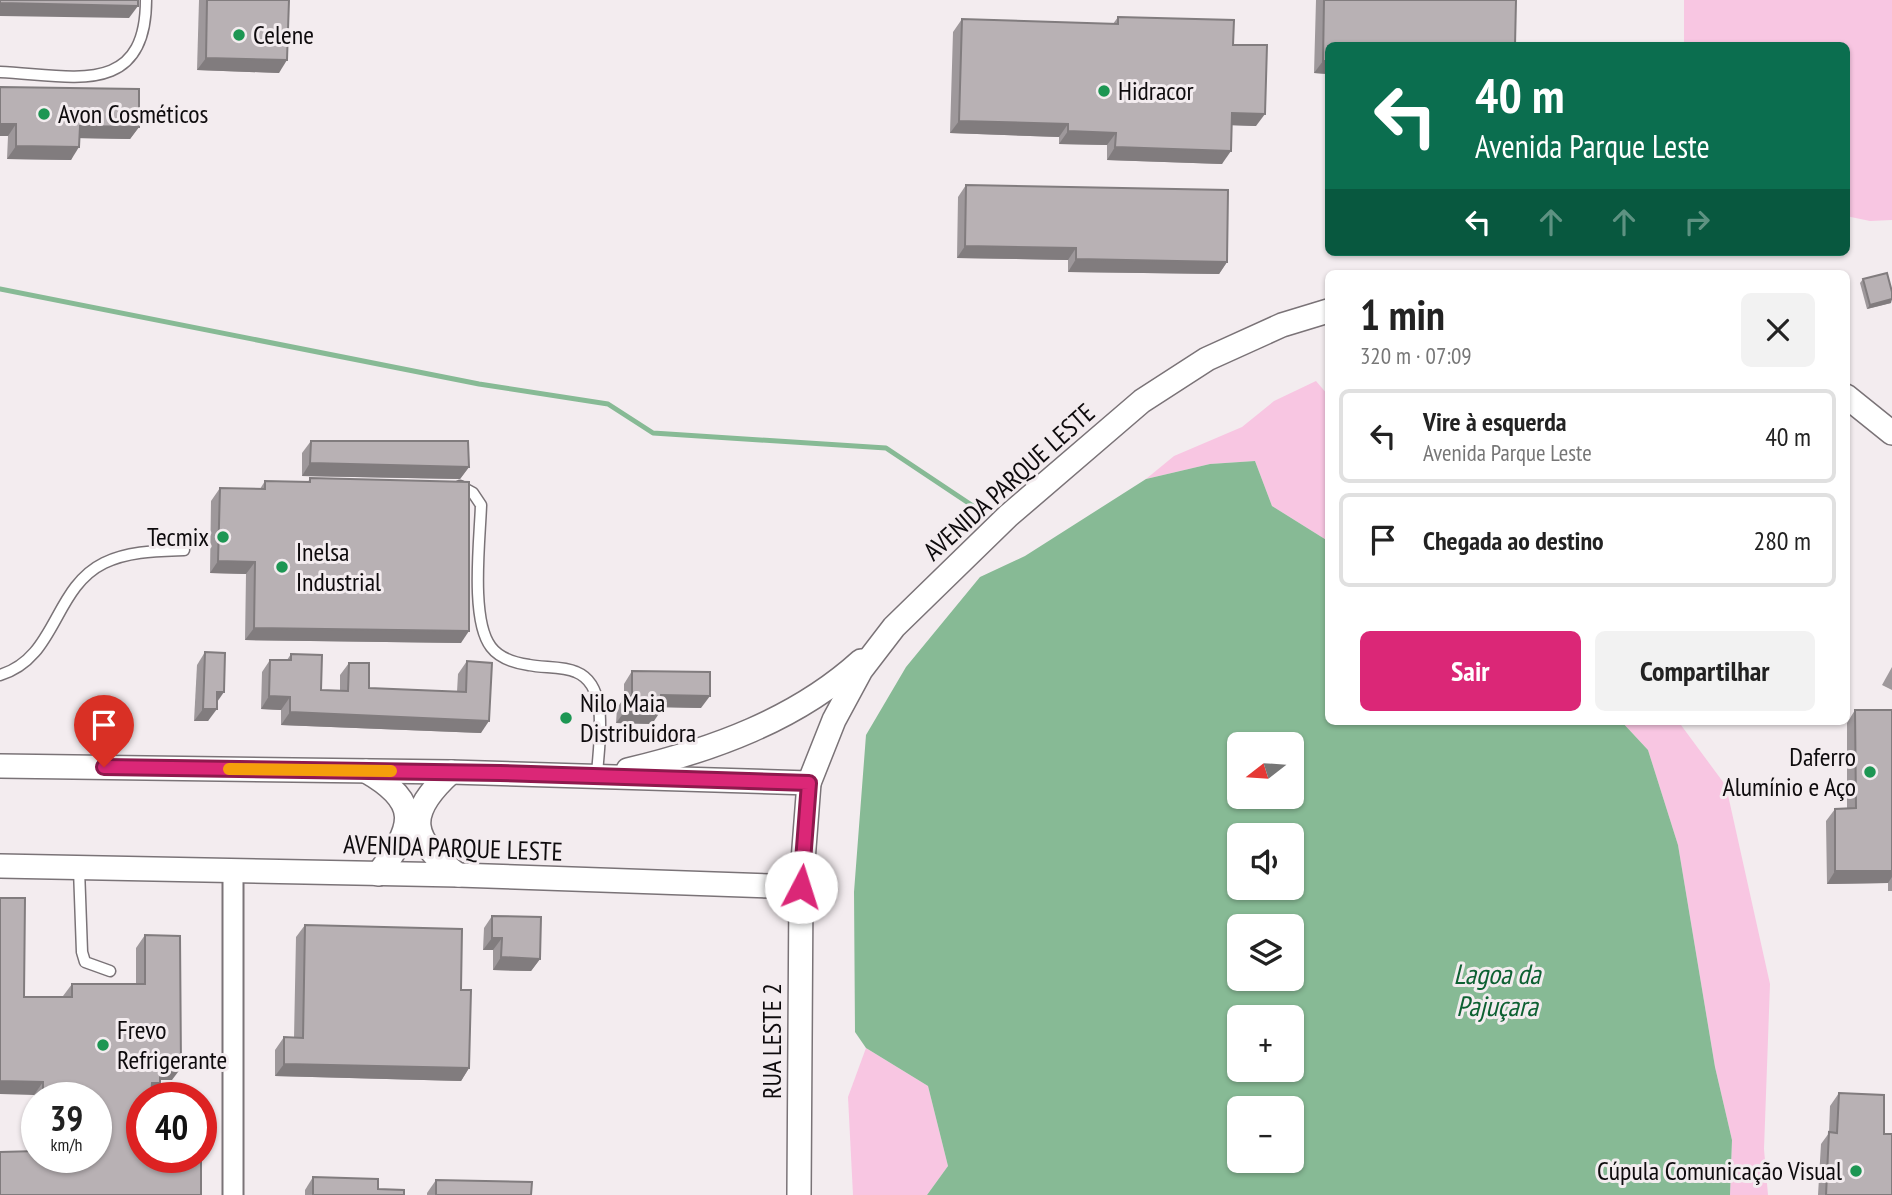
<!DOCTYPE html>
<html lang="pt">
<meta charset="utf-8">
<style>
:root{--surface:#fff;--page:#f2f2f2;--text:#222;--muted:#767676;--line:#e0e0e0;--accent:#db2777}
body{margin:0;font-family:"PT Sans Narrow",sans-serif;background:var(--page);color:var(--text);height:100vh;display:flex;flex-direction:column;font-size:26px;white-space:nowrap}
*{box-sizing:border-box;margin:0}
p{font-size:23px;color:var(--muted)}
.icon{flex:none;width:38px;height:38px;fill:none;stroke:currentColor;stroke-width:2;stroke-linecap:round;stroke-linejoin:round}
.map{position:relative;flex:1;overflow:hidden}
.details{position:absolute;left:1325px;top:270px;width:525px;height:455px;display:flex;flex-direction:column;background:var(--surface);border-radius:10px;box-shadow:0 2px 5px #0004}
.details>*{flex:none}
.banner{position:absolute;left:1325px;top:42px;width:525px;height:214px;border-radius:10px;box-shadow:0 2px 5px #0004;background:#0b6e4f;color:#fff;overflow:hidden}
.needle{width:46px;rotate:253deg}
.controls{position:absolute;left:1227px;top:732px;display:grid;gap:14px}
.controls a{display:grid;place-items:center;width:77px;height:77px;border-radius:10px;background:var(--surface);box-shadow:0 2px 5px #0004;font-size:35px}
.speed{position:absolute;left:21px;top:1082px;display:flex;gap:14px;font-size:35px;font-weight:700;text-align:center}
.speed>*{display:grid;place-content:center;width:91px;height:91px;border-radius:50%;background:var(--surface);box-shadow:0 2px 5px #0004;line-height:1}
.speed small{font-size:18px;font-weight:400}
.speed .limit{border:10px solid #d22;background:#fff;color:#111}
.pin{position:absolute;display:grid;place-items:center;width:60px;height:60px;color:#fff;margin:-72px -30px;border-radius:50% 50% 50% 0;rotate:-45deg;box-shadow:0 0 7px #0007}
.pin .icon{rotate:45deg}
.me{position:absolute;width:77px;margin:-38px;rotate:5deg;stroke-linejoin:round;filter:drop-shadow(0 0 5px #0008)}
.turn{display:flex;align-items:center;gap:24px;height:147px;padding:0 35px;font-size:32px}
.turn .icon{width:91px;height:91px;stroke-width:2.5}
.turn b{display:block;font-size:49px;line-height:60px}
.lanes{display:flex;align-items:center;height:66px;padding:0 35px;background:#0003;justify-content:center;gap:35px;direction:ltr}
.lanes .off{opacity:.35}
.round{display:grid;place-items:center;flex:none;width:74px;height:74px;border-radius:10px;background:var(--page)}
.summary{display:flex;align-items:center;justify-content:space-between;height:119px;padding:0 35px}
h1{font-size:42px;font-weight:700;line-height:52px}
.button{display:flex;gap:14px;margin-top:auto;padding:14px 35px}
.button a{flex:1;height:80px;border-radius:10px;background:var(--accent);color:#fff;font-size:28px;font-weight:700;line-height:80px;text-align:center}
.button a+a{background:var(--page);color:var(--text)}
ul{padding:0;list-style:none}
li{display:flex;align-items:center;gap:21px;height:94px;margin:0 14px 10px;padding:0 21px;border:4px solid var(--line);border-radius:10px}
li div{flex:1}
li b{display:block;font-size:26px}
li em{font-style:normal}
.map>svg:first-child{display:block}
.green{fill:#f8c6e2}
.water{fill:#87ba95;fill-rule:evenodd}
.lines{fill:none;stroke-linecap:round;stroke-linejoin:round}
.stream{stroke:#87ba95;stroke-width:5}
.service-casing{stroke:#7a7377;stroke-width:13}
.minor-casing{stroke:#7a7377;stroke-width:23}
.tertiary-casing{stroke:#7a7377;stroke-width:26}
.service{stroke:#fff;stroke-width:10}
.minor{stroke:#fff;stroke-width:19}
.tertiary{stroke:#fff;stroke-width:23}
.wall{fill:#9e989b}
.shaded-wall{fill:#817c7e}
.building{fill:#b8b1b4;stroke:#817c7e;stroke-width:2}
.route-casing{stroke:#8e194d;stroke-width:18}
.route{stroke:#db2777;stroke-width:12}
.slow{stroke:#f59e0b;stroke-width:12}
.poi-dot{fill:#1d9653;stroke:#f3ecef;stroke-width:2.5}
.labels{text-anchor:middle;stroke-width:6;stroke-linejoin:round;paint-order:stroke}
.poi-label{font-size:26px;fill:#0e0b0d;stroke:#f3ecef;text-anchor:start}
.street-label{font-size:26px;fill:#0e0b0d;stroke:#f3ecef}
.water-label{font-size:28px;font-style:italic;fill:#0d6032;stroke:#f3ecef}
</style>
<div class="map">
<svg width="1892" height="1195" viewBox="0 0 1892 1195">
<rect width="100%" height="100%" fill="#f3ecef"/>
<g class="green">
<polygon points="1684,0 1892,0 1892,220 1870,221 1846,216 1846,46 1684,45"/>
<polygon points="1316,381 1328,395 1328,541 1272,506 1255,461 1210,464 1146,479 1174,456 1242,427 1274,401"/>
<polygon points="1621,721 1678,721 1726,786 1770,984 1764,1149 1768,1195 1730,1195 1732,1140 1715,1067 1678,845 1648,750"/>
<polygon points="866,1048 928,1086 948,1166 927,1195 853,1195 848,1097"/>
</g>
<path class="water" d="M1255,461L1272,506L1328,541V721H1621L1648,750L1678,845L1715,1067L1732,1140L1730,1195H927L948,1166L928,1086L866,1048L855,1032L854,892L866,735L906,667L980,577L1025,556L1146,479L1210,464ZM1239,744H1292V796H1239ZM1239,835H1292V887H1239ZM1239,926H1292V978H1239ZM1239,1017H1292V1069H1239ZM1239,1108H1292V1160H1239Z"/>
<g class="lines">
<polyline class="stream" points="0,289 479,384 608,404 653,433 886,448 973,506"/>
<g class="service-casing">
<g id="service">
<path d="M0,72C70,75 146,99 146,0"/>
<path d="M460,486L473,493L481,505C480,539 470,620 491,647C500,659 515,663 529,665C543,668 563,666 576,672C611,686 598,747 597,776"/>
<path d="M0,675C57,658 53,588 104,563C129,551 157,551 184,550"/>
<polyline points="79,869 82,952 85,962 110,971"/>
</g>
</g>
<g class="minor-casing">
<polyline id="minor" points="233,871 233,1195"/>
</g>
<g class="tertiary-casing">
<g id="tertiary">
<polyline points="1846,396 1892,433"/>
<polyline points="0,766 451,772 809,783"/>
<path d="M628,770C712,750 796,720 861,661"/>
<path d="M366,771C422,803 414,827 378,874"/>
<path d="M451,772C405,814 409,838 458,875"/>
<polyline points="0,866 458,875 801,887"/>
<polyline points="799,1195 801,887 809,783 834,720 861,670 894,627 1008,516 1142,401 1207,359 1282,325 1328,311"/>
</g>
</g>
<use href="#service" class="service"/>
<use href="#minor" class="minor"/>
<use href="#tertiary" class="tertiary"/>
</g>
<g class="wall">
<polygon points="199,0 289,0 279,73 197,70"/>
<polygon points="1316,0 1516,0 1328,46 1328,74 1314,73"/>
<polygon points="1118,17 1233,45 1256,126 1232,125 1222,164 1107,160 1107,145 1059,144 1059,137 950,133 953,32 962,19 1113,24"/>
<polygon points="0,87 139,127 130,139 80,138 71,160 7,159 8,136 0,136"/>
<polygon points="966,185 1227,262 1219,274 1068,272 1068,260 957,258 958,197"/>
<polygon points="1863,279 1891,303 1867,309 1860,283"/>
<polygon points="311,441 469,467 460,479 302,476 302,453"/>
<polygon points="310,478 461,643 245,640 246,574 210,573 211,501 220,488 260,489 265,481 308,482"/>
<polygon points="205,652 217,702 208,721 194,721 197,665"/>
<polygon points="291,654 321,690 340,690 340,675 349,663 369,688 457,692 458,674 467,661 481,733 281,725 281,710 261,709 262,672 270,660 287,660"/>
<polygon points="1892,667 1892,690 1882,685"/>
<polygon points="632,671 701,708 660,707 652,724 616,723 617,708 624,698 624,684"/>
<polygon points="1855,710 1892,710 1892,891 1888,891 1888,883 1827,884 1826,821 1835,809 1847,808 1847,723"/>
<polygon points="492,916 540,959 531,971 493,970 493,950 483,950 484,928"/>
<polygon points="305,925 461,990 469,1068 461,1081 275,1076 275,1050 284,1037 294,1038 296,937"/>
<polygon points="145,935 172,1080 160,1080 160,1083 152,1096 96,1157 96,1097 37,1097 37,1104 34,1105 34,1095 63,996 72,984 136,984 136,948"/>
<polygon points="1839,1093 1884,1134 1892,1195 1818,1195 1821,1144 1829,1133 1830,1106"/>
<polygon points="313,1177 378,1189 404,1195 305,1195 305,1190"/>
<polygon points="436,1180 531,1195 427,1195 427,1193"/>
</g>
<g class="shaded-wall">
<polygon points="0,3 138,6 129,18 0,16"/>
<polygon points="206,58 287,60 279,73 197,70"/>
<polygon points="1323,61 1328,61 1328,74 1314,73"/>
<polygon points="1232,113 1265,114 1256,126 1223,125"/>
<polygon points="959,121 1068,124 1059,137 950,133"/>
<polygon points="0,124 16,124 8,136 0,136"/>
<polygon points="80,126 139,127 130,139 71,138"/>
<polygon points="1068,131 1116,133 1107,145 1059,144"/>
<polygon points="16,146 79,147 71,160 7,159"/>
<polygon points="1115,147 1231,151 1222,164 1107,160"/>
<polygon points="965,246 1076,248 1068,260 957,258"/>
<polygon points="1076,259 1227,262 1219,274 1068,272"/>
<polygon points="1892,299 1891,303 1867,309 1870,305"/>
<polygon points="310,463 469,467 460,479 302,476"/>
<polygon points="218,561 255,562 246,574 210,573"/>
<polygon points="254,628 469,631 461,643 245,640"/>
<polygon points="217,692 224,692 215,705"/>
<polygon points="661,695 710,696 701,708 652,707"/>
<polygon points="269,696 290,697 281,710 261,709"/>
<polygon points="203,709 217,709 208,721 194,721"/>
<polygon points="625,711 660,712 652,724 616,723"/>
<polygon points="290,712 489,721 481,733 281,725"/>
<polygon points="1835,871 1892,871 1892,877 1888,883 1827,884"/>
<polygon points="492,938 502,938 493,950 483,950"/>
<polygon points="501,957 540,959 531,971 493,970"/>
<polygon points="284,1064 469,1068 461,1081 275,1076"/>
<polygon points="160,1068 181,1068 172,1080 152,1080"/>
<polygon points="0,1081 43,1082 34,1095 0,1094"/>
<polygon points="152,1083 160,1083 152,1096 143,1096"/>
<polygon points="43,1092 62,1092 58,1097 39,1097"/>
</g>
<g class="building">
<polygon points="0,0 138,0 138,6 0,3"/>
<polygon points="207,0 289,0 287,60 206,58"/>
<polygon points="1324,0 1516,0 1515,46 1328,46 1328,61 1323,61"/>
<polygon points="1118,17 1234,20 1233,45 1267,45 1265,114 1232,113 1231,151 1115,147 1116,133 1068,131 1068,124 959,121 962,19 1118,24"/>
<polygon points="0,87 139,89 139,127 80,126 79,147 16,146 16,124 0,124"/>
<polygon points="966,185 1228,190 1227,262 1076,259 1076,248 965,246"/>
<polygon points="1887,273 1892,292 1892,299 1870,305 1863,279"/>
<polygon points="311,441 468,441 469,467 310,463"/>
<polygon points="310,478 469,482 469,631 254,628 255,562 218,561 220,488 265,489 265,481 310,482"/>
<polygon points="205,652 225,653 224,692 217,692 217,709 203,709"/>
<polygon points="291,654 322,655 321,690 348,691 349,663 369,663 369,688 466,692 467,661 492,663 489,721 290,712 290,697 269,696 270,660 291,660"/>
<polygon points="632,671 710,672 710,696 661,695 660,712 625,711 625,696 632,696"/>
<polygon points="1855,710 1892,710 1892,871 1835,871 1835,809 1856,808"/>
<polygon points="0,898 25,898 24,997 72,997 72,984 145,984 145,935 180,936 181,1068 160,1068 160,1083 152,1083 151,1097 142,1097 142,1157 201,1157 201,1195 0,1195 0,1152 37,1151 37,1157 96,1157 96,1097 62,1097 62,1092 43,1092 43,1082 0,1081"/>
<polygon points="492,916 541,917 540,959 501,957 502,938 492,938"/>
<polygon points="305,925 462,929 461,990 471,990 469,1068 284,1064 284,1037 303,1038"/>
<polygon points="1839,1093 1884,1095 1884,1134 1892,1134 1892,1195 1826,1195 1829,1132 1837,1133"/>
<polygon points="313,1177 378,1179 378,1189 404,1190 404,1195 313,1195"/>
<polygon points="436,1180 532,1182 531,1195 436,1195"/>
</g>
<g class="lines">
<g class="route-casing">
<polyline id="route" points="104,767 500,773 809,783 801,887"/>
</g>
<use href="#route" class="route"/>
<polyline class="slow" points="229,769 391,771"/>
</g>
<g class="poi-dot">
<circle cx="239" cy="35" r="7"/>
<circle cx="1104" cy="91" r="7"/>
<circle cx="44" cy="114" r="7"/>
<circle cx="223" cy="537" r="7"/>
<circle cx="282" cy="567" r="7"/>
<circle cx="566" cy="718" r="7"/>
<circle cx="1870" cy="772" r="7"/>
<circle cx="103" cy="1045" r="7"/>
<circle cx="1856" cy="1171" r="7"/>
</g>
<g class="labels">
<g class="poi-label">
<text x="253" y="44">Celene</text>
<text x="1118" y="100">Hidracor</text>
<text x="58" y="123">Avon Cosméticos</text>
<text x="209" y="546" text-anchor="end">Tecmix</text>
<text x="296" y="561">Inelsa<tspan x="296" dy="30">Industrial</tspan></text>
<text x="580" y="712">Nilo Maia<tspan x="580" dy="30">Distribuidora</tspan></text>
<text x="1856" y="766" text-anchor="end">Daferro<tspan x="1856" dy="30">Alumínio e Aço</tspan></text>
<text x="117" y="1039">Frevo<tspan x="117" dy="30">Refrigerante</tspan></text>
<text x="1842" y="1180" text-anchor="end">Cúpula Comunicação Visual</text>
</g>
<g class="street-label">
<text transform="translate(1009 482) rotate(-42)" y="9">AVENIDA PARQUE LESTE</text>
<text transform="translate(453 848) rotate(2)" y="9">AVENIDA PARQUE LESTE</text>
<text transform="translate(772 1041) rotate(-90)" y="9">RUA LESTE 2</text>
</g>
<g class="water-label">
<text x="1497" y="984">Lagoa da<tspan x="1497" dy="32">Pajuçara</tspan></text>
</g>
</g>
</svg>
<div class="controls">
<a><svg class="needle" viewBox="-14 -14 28 28"><path d="M0-13l5 13h-10z" fill="#e53935"/><path d="M0 13l5-13h-10z" fill="#767676"/></svg></a>
<a><svg class="icon" aria-label="sound" viewBox="0 0 24 24"><path d="M4 9h4l5-4v14l-5-4H4zM17 9q2 3 0 6"/></svg></a>
<a><svg class="icon" aria-label="layers" viewBox="0 0 24 24"><path d="M12 4l9 5-9 5-9-5zM3 14l9 5 9-5"/></svg></a>
<a>+</a>
<a>−</a>
</div>
<div class="speed"><div>39<small>km/h</small></div><div class="limit">40</div></div>
<div class="pin" style="left:104px;top:767px;background:#d93025"><svg class="icon" aria-label="arrive" viewBox="0 0 24 24"><path d="M6 21V4h12l-3 4 3 4H6"/></svg></div>
<svg class="me" style="left:801px;top:887px" viewBox="-20 -20 40 40"><circle r="19" fill="#fff"/><path d="M0-13L10 11 0 6-10 11z" fill="#db2777"/></svg>
<div class="banner">
<div class="turn"><svg class="icon" aria-label="left" viewBox="0 0 24 24"><path d="M17 20v-9H6M10 6l-5 5 5 5"/></svg><div><b>40 m</b>Avenida Parque Leste</div></div>
<div class="lanes"><svg class="icon" aria-label="left" viewBox="0 0 24 24"><path d="M17 20v-9H6M10 6l-5 5 5 5"/></svg><svg class="icon off" aria-label="ahead" viewBox="0 0 24 24"><path d="M12 20V5M6 11l6-6 6 6"/></svg><svg class="icon off" aria-label="ahead" viewBox="0 0 24 24"><path d="M12 20V5M6 11l6-6 6 6"/></svg><svg class="icon off" aria-label="right" viewBox="0 0 24 24"><path d="M7 20v-9h11M14 6l5 5-5 5"/></svg></div>
</div>
<section class="details">
<div class="summary"><div><h1>1 min</h1><p>320 m · 07:09</p></div><a class="round"><svg class="icon" aria-label="close" viewBox="0 0 24 24"><path d="M6 6l12 12M18 6L6 18"/></svg></a></div>
<ul>
<li><svg class="icon" aria-label="left" viewBox="0 0 24 24"><path d="M17 20v-9H6M10 6l-5 5 5 5"/></svg><div><b>Vire à esquerda</b><p>Avenida Parque Leste</p></div><em>40 m</em></li>
<li><svg class="icon" aria-label="arrive" viewBox="0 0 24 24"><path d="M6 21V4h12l-3 4 3 4H6"/></svg><div><b>Chegada ao destino</b></div><em>280 m</em></li>
</ul>
<div class="button"><a>Sair</a><a>Compartilhar</a></div>
</section>
</div>
